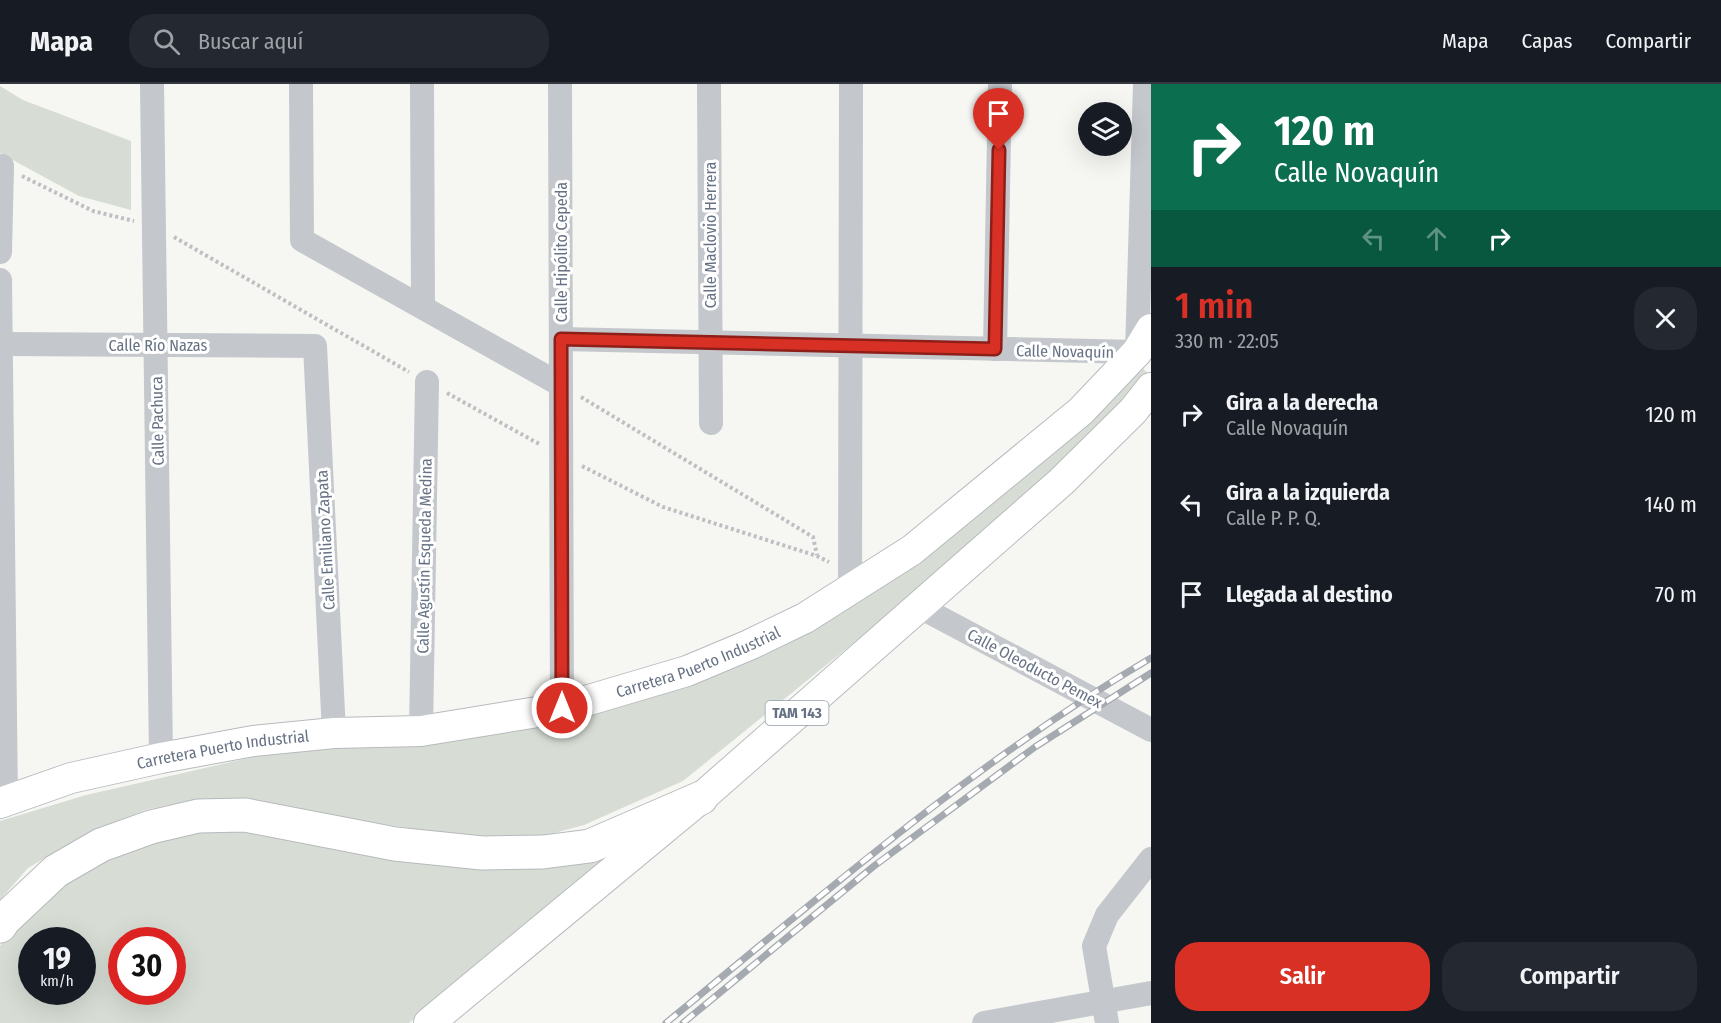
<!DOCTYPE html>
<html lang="es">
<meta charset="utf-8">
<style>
:root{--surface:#171b24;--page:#242831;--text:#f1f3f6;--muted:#9ea1a6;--line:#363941;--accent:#d93025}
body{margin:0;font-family:"Fira Sans Condensed",sans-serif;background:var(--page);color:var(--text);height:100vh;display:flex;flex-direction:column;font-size:22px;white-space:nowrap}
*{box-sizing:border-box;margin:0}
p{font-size:20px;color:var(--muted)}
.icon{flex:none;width:33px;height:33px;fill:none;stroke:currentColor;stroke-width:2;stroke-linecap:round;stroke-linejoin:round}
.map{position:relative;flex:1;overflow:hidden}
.sheet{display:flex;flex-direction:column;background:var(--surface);width:570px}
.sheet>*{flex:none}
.top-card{background:#0b6e4f;color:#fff;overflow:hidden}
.tools{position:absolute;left:1078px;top:18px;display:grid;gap:12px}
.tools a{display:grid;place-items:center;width:54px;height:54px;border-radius:50%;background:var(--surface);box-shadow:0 6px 24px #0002;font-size:30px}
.speed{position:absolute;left:18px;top:843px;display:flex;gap:12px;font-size:30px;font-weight:700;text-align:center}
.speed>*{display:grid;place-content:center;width:78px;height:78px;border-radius:50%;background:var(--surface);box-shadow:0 6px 24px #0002;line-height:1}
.speed small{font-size:15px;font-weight:400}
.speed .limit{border:9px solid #d22;background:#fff;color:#111}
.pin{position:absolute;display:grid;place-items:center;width:51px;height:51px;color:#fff;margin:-62px -26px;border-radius:50% 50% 50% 0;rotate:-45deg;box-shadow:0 0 6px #0007}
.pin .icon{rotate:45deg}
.me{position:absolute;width:66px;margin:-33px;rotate:0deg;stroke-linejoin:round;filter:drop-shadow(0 0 4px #0008)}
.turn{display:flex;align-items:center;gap:21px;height:126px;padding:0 24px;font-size:27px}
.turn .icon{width:78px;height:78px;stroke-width:2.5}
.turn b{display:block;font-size:42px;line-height:51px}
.lanes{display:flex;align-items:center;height:57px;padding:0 24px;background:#0003;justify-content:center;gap:30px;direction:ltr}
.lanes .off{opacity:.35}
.round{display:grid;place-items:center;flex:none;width:63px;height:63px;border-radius:24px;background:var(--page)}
.headline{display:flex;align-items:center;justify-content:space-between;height:102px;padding:0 24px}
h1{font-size:36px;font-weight:600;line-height:45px;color:var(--accent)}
.primary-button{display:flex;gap:12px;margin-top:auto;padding:12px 24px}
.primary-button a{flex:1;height:69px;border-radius:24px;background:var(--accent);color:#fff;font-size:24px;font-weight:600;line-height:69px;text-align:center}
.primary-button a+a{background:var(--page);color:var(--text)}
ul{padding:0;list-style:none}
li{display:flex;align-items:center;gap:18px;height:90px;padding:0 24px}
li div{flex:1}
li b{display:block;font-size:22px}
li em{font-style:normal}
header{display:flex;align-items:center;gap:36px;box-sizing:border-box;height:84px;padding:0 30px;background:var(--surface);border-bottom:2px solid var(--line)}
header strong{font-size:28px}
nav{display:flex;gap:33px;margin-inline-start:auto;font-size:21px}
.search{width:420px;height:54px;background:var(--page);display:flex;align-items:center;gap:15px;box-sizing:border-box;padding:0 21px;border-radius:24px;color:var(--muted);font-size:22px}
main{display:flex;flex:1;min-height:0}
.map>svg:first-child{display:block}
.green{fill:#d7ddd4;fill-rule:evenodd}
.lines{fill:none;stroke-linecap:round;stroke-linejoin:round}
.major-casing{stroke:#b7babf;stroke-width:32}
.highway-casing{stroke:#b7b9bd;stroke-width:35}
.path{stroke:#bebfc2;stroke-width:4;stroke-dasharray:3 3;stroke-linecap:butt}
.minor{stroke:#c4c7cb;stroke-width:24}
.major{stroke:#fff;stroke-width:30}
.highway{stroke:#fff;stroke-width:33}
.rail-casing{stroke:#a5a9b0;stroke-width:7}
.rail{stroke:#fff;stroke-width:4.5;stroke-dasharray:14;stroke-linecap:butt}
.route-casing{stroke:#8d1f18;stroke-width:15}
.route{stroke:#d93025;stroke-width:10}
.labels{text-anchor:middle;stroke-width:6;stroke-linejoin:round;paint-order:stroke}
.shield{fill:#fff;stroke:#949ca9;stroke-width:1.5}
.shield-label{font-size:15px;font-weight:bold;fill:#667284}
.street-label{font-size:16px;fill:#667284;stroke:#fff}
</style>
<header>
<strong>Mapa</strong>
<div class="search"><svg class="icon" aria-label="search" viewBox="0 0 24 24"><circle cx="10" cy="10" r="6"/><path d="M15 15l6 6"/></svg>Buscar aquí</div>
<nav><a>Mapa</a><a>Capas</a><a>Compartir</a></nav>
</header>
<main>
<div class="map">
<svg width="1151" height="939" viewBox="0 0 1151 939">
<rect width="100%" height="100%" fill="#f6f7f3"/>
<g class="green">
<polygon points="0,2 23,16 131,57 131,126 79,112 0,69"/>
<polygon points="1138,279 1151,293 1123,325 909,514 683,697 584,741 536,754 482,755 242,719 192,716 145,726 93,746 28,784 0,816 0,737 86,711 262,671 343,659 758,572"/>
<path d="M198,741L383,766L627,758L409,939H0V862L16,838L64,792ZM32,856H82V908H32ZM122,856H172V908H122Z"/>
</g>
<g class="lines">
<g class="major-casing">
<g id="major">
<path id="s1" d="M0,719L71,694L161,674L253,657L334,649L421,647L562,624L687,587L749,561L805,534L912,466L1081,327L1137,268L1151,245"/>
<polyline points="429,939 701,714 1061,398 1133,327 1151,304"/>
</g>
</g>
<g class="highway-casing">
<polyline id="highway" points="0,842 4,836 56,787 101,761 151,743 198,732 245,731 395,760 482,769 543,768 590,762 701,714"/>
</g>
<g class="path">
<polyline points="22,92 93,127 134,137"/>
<polyline points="174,153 409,288"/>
<polyline points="447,309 541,361"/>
<polyline points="581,313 813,453 817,471"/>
<polyline points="582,382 663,423 817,472 829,478"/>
</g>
<g class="minor">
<polyline points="152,0 161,674"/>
<polyline points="301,0 302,156 561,301"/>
<polyline points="422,0 423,223"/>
<polyline points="560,0 562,624"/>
<polyline points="709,0 711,339"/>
<polyline points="0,168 2,82"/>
<polyline points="0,196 6,717"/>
<polyline points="561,255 1137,268 1145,0"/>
<polyline points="1,260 315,262 334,649"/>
<polyline points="995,265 1000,0"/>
<polyline points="850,506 851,0"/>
<polyline points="918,522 1151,646"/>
<polyline points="421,647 427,298"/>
<polyline points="984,939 1151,909"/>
<polyline points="1107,939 1094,862 1107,831 1151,775"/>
</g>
<use href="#major" class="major"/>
<use href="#highway" class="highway"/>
<g class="rail-casing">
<g id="rail">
<path d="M666,939C822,811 976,677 1151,574"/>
<polyline points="683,939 874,782 1035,663 1151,589"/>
</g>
</g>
<use href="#rail" class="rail"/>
</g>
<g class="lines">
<g class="route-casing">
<polyline id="route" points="562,624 561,255 995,265 999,66"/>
</g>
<use href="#route" class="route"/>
</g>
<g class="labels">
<rect class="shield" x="765.5" y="617" width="63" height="24" rx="4.5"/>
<g class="shield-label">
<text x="797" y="634">TAM 143</text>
</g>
<g class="street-label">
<text transform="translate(710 151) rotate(-90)" y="6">Calle Maclovio Herrera</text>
<text transform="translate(561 168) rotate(-90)" y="6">Calle Hipólito Cepeda</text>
<text x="158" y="267">Calle Río Nazas</text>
<text transform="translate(1065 267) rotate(1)" y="6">Calle Novaquín</text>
<text transform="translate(157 337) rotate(-91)" y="6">Calle Pachuca</text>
<text transform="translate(325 456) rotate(-93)" y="6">Calle Emiliano Zapata</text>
<text transform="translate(424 472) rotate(-89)" y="6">Calle Agustín Esqueda Medina</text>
<text dy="6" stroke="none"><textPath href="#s1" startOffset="716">Carretera Puerto Industrial</textPath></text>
<text transform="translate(1035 584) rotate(28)" y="6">Calle Oleoducto Pemex</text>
<text dy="6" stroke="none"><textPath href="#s1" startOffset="230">Carretera Puerto Industrial</textPath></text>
</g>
</g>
</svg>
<div class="tools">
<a><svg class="icon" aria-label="layers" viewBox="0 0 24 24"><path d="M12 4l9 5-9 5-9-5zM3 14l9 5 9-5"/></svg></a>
</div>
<div class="speed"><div>19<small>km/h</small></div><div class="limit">30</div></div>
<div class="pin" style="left:999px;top:66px;background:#d93025"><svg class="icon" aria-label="arrive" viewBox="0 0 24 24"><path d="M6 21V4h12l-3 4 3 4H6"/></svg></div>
<svg class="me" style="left:562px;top:624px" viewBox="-20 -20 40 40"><circle r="17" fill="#d93025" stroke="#fff" stroke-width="3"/><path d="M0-11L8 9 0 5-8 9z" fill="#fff"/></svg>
</div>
<section class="sheet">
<div class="top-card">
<div class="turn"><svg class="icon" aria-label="right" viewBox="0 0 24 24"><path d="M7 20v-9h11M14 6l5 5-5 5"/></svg><div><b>120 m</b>Calle Novaquín</div></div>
<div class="lanes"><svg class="icon off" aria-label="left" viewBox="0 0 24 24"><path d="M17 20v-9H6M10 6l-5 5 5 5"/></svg><svg class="icon off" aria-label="ahead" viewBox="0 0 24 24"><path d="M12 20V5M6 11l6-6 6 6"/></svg><svg class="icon" aria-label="right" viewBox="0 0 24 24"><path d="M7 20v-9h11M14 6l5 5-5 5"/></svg></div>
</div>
<div class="headline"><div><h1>1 min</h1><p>330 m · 22:05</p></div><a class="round"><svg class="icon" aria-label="close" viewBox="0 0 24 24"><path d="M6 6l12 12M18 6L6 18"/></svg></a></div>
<ul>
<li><svg class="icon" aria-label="right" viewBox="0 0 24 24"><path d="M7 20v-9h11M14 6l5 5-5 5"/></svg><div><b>Gira a la derecha</b><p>Calle Novaquín</p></div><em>120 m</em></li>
<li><svg class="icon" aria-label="left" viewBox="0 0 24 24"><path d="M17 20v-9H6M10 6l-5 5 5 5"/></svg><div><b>Gira a la izquierda</b><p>Calle P. P. Q.</p></div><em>140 m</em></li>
<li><svg class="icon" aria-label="arrive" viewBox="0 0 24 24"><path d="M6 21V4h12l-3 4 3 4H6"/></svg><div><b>Llegada al destino</b></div><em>70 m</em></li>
</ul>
<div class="primary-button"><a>Salir</a><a>Compartir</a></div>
</section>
</main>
